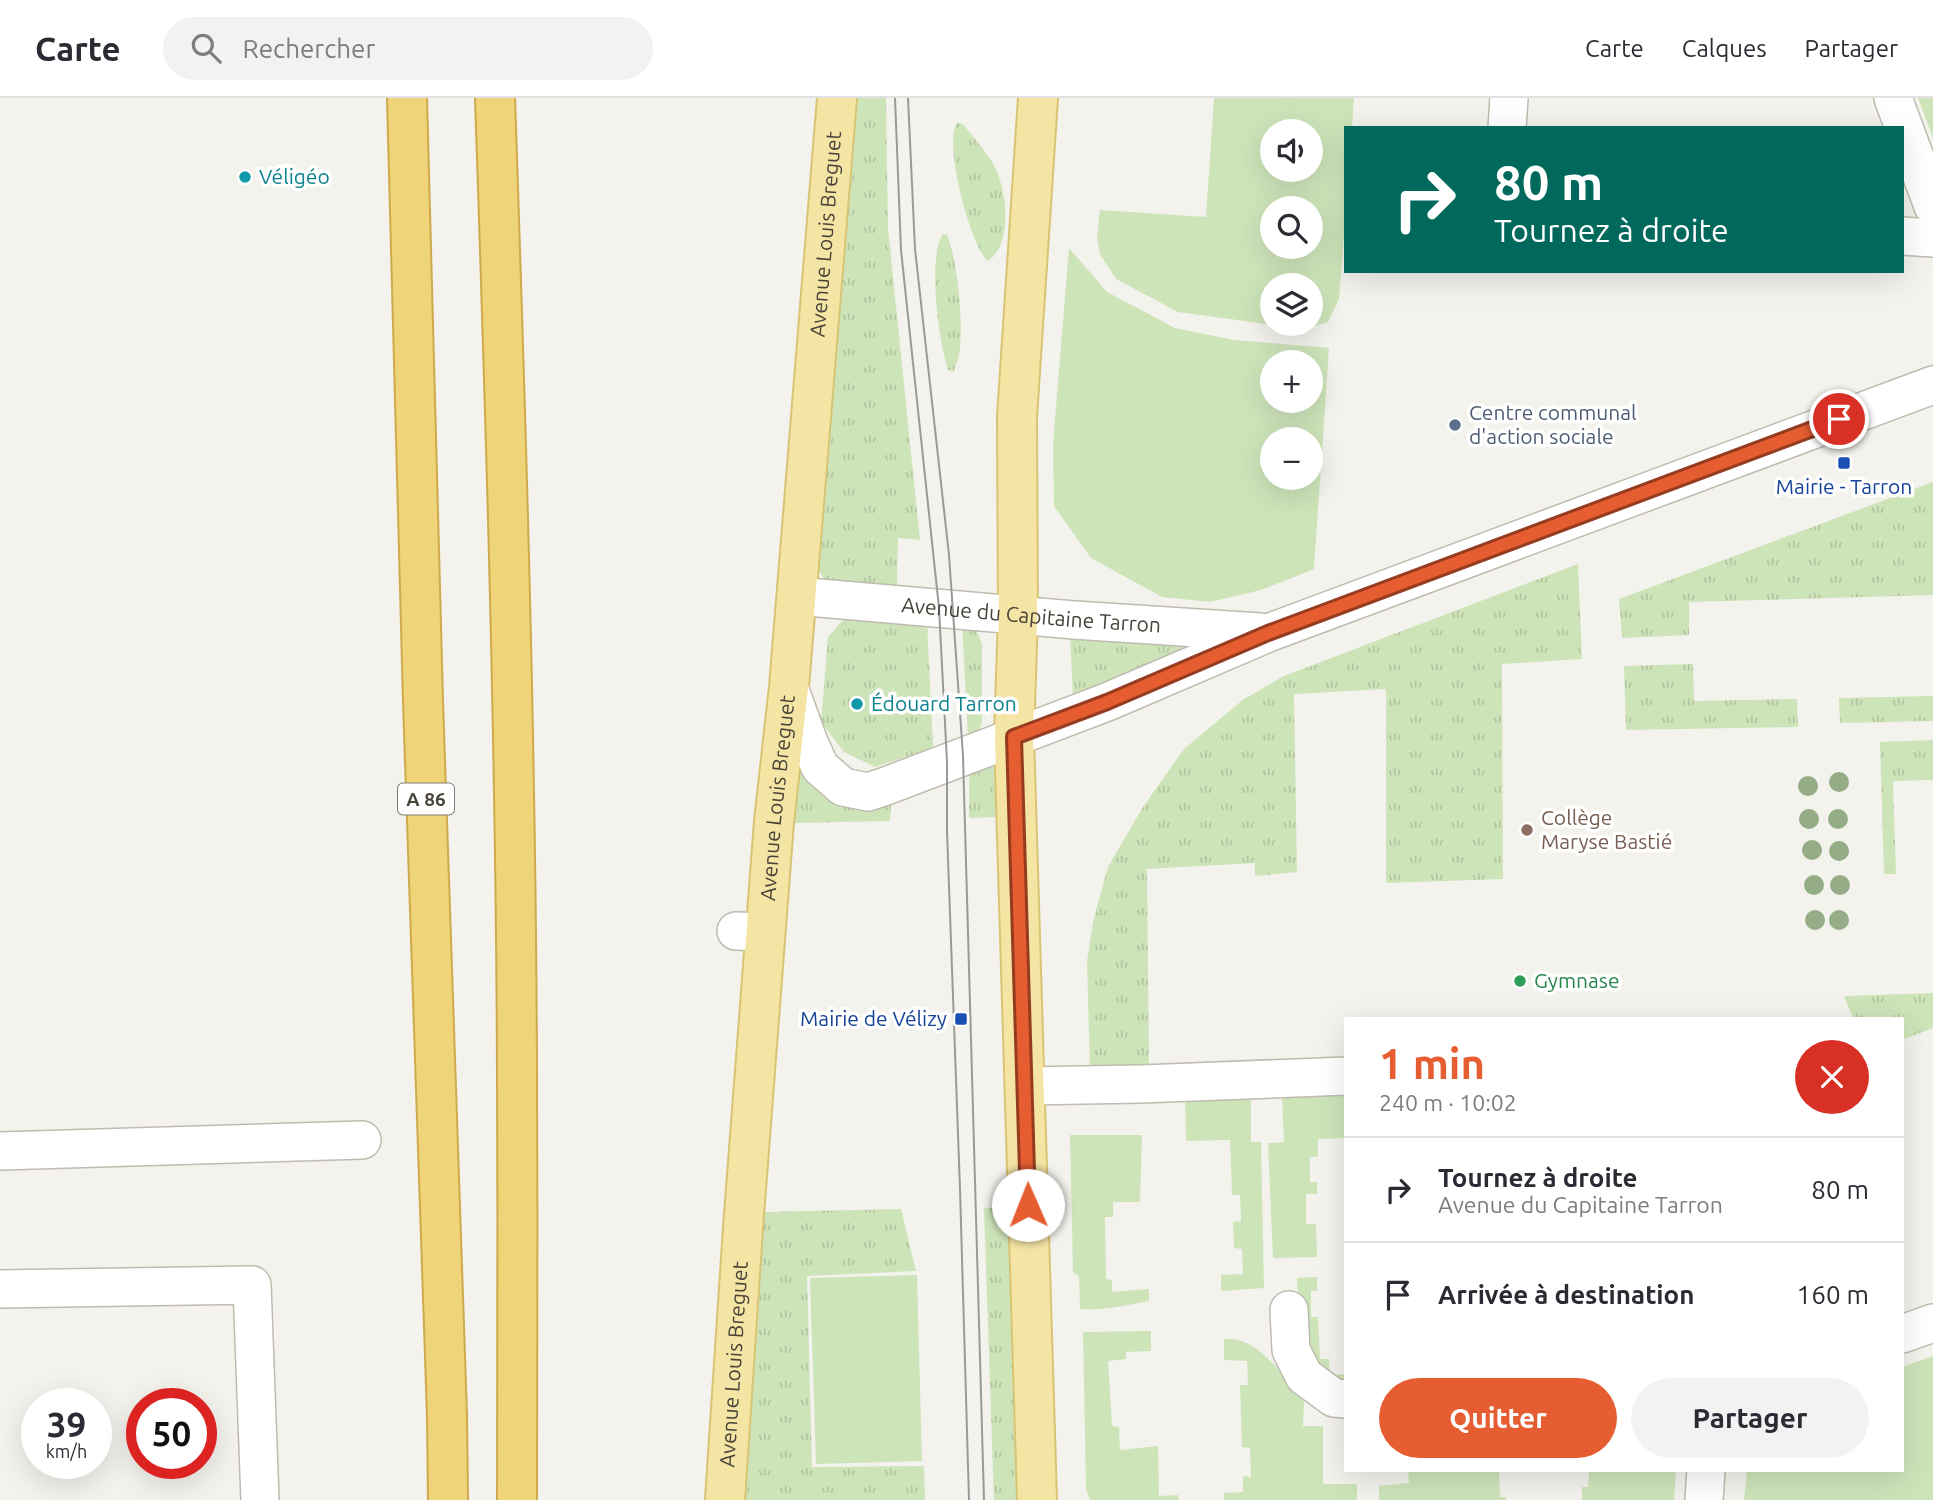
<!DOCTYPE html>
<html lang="fr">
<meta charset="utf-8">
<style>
:root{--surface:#fff;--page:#f2f2f3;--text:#2b2b33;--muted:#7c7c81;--line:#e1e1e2;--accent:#e55d31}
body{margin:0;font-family:Ubuntu,sans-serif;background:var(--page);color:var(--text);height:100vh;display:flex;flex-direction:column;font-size:26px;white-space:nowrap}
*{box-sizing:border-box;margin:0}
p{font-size:23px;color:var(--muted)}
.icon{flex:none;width:38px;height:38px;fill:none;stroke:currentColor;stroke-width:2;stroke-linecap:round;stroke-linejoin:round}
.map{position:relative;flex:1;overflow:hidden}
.panel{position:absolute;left:1344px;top:919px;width:560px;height:455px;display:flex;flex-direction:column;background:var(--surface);border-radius:0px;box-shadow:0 7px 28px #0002}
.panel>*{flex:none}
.guide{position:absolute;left:1344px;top:28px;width:560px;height:147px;border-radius:0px;box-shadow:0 7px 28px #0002;background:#00695c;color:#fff;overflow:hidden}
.controls{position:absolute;left:1260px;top:21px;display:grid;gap:14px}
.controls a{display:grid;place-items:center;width:63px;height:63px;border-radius:50%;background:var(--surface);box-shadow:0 7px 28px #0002;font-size:35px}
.speed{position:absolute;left:21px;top:1290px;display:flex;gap:14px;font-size:35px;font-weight:700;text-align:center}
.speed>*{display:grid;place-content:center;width:91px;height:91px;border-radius:50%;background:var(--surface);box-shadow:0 7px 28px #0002;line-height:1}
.speed small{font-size:18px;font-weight:400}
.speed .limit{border:10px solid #d22;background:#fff;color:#111}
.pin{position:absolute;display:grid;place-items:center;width:60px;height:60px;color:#fff;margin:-30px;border:4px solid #fff;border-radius:50%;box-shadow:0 2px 7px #0007}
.me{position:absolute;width:77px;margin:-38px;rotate:359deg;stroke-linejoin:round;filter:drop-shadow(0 0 5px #0008)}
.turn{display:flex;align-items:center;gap:24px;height:147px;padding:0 35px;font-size:32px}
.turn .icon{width:91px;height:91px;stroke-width:2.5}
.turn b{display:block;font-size:49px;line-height:60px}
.round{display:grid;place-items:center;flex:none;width:74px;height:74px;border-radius:37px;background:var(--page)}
.summary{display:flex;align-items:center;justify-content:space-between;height:119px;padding:0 35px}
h1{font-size:42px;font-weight:700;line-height:52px;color:var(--accent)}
.cta{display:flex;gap:14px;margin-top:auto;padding:14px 35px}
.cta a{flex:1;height:80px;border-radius:42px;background:var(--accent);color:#fff;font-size:28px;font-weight:700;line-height:80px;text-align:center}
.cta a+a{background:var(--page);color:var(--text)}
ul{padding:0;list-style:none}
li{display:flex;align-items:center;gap:21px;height:105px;padding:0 35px;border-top:2px solid var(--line)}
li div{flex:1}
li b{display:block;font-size:26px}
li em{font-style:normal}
header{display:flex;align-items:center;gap:42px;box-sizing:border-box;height:98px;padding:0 35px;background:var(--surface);border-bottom:2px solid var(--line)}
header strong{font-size:33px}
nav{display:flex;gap:38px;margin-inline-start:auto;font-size:24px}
.search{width:490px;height:63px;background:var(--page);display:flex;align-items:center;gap:18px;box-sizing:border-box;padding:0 24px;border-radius:38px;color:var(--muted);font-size:26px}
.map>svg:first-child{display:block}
.grass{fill:url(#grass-tufts)}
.garden{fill:#cde4b9;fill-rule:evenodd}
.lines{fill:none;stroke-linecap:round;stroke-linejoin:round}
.minor-casing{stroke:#bfbbaf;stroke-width:40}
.major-casing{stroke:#d9c475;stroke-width:42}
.highway-casing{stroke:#cfaa4b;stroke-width:42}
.minor{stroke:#fff;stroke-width:37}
.major{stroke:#f5e5a4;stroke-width:38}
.highway{stroke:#f0d47a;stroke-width:38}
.tram{stroke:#999;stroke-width:2}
.tree{fill:#94ad86}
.route-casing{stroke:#953c20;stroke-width:18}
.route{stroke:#e55d31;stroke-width:12}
.culture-dot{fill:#0f9aa8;stroke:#fff;stroke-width:2.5}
.service-dot{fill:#5c6f8a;stroke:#fff;stroke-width:2.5}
.transit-dot{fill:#1a4fb4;stroke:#fff;stroke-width:2.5}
.education-dot{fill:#8d6e63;stroke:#fff;stroke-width:2.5}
.leisure-dot{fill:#2e9e5b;stroke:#fff;stroke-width:2.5}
.labels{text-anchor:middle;stroke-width:7;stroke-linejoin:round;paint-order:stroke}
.shield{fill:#fff;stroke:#7f7c75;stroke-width:2}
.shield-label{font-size:19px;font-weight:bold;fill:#48443a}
.culture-label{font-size:21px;fill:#0d838f;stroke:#fff;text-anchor:start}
.street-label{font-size:21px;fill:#48443a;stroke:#fff}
.service-label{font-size:21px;fill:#4e5e75;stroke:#fff;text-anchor:start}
.transit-label{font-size:21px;fill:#164399;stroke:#fff}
.education-label{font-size:21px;fill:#785e54;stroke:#fff;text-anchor:start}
.leisure-label{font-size:21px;fill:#27864d;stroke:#fff;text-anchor:start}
</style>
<header>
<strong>Carte</strong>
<div class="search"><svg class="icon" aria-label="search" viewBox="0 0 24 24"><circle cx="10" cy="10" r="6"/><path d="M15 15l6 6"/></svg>Rechercher</div>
<nav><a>Carte</a><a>Calques</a><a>Partager</a></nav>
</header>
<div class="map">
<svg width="1933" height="1402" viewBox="0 0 1933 1402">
<defs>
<pattern id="grass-tufts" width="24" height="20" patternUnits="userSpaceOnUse" patternTransform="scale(1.75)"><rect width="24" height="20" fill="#cde4b9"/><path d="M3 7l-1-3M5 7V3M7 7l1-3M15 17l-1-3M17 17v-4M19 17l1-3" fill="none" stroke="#b2c5a0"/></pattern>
</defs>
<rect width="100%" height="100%" fill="#f4f2ec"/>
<g class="grass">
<polygon points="856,0 886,0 888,130 920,442 898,440 897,488 825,482 817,470"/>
<path d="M957,25L963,26C973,39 985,52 993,66C1007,90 1014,145 988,163C970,149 943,43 957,25Z"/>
<path d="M943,136L947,137C958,163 964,230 959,257C958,263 955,268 954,273L948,272C939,244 927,161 943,136Z"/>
<polygon points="1933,384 1933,497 1689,504 1689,537 1622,540 1619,501"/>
<polygon points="1578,466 1582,561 1502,566 1503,781 1386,785 1386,591 1294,596 1297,774 1255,778 1255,765 1147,771 1149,968 1090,972 1087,864 1093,824 1108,769 1143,709 1184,651 1244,601 1284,578"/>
<polygon points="848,516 927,523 933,650 875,669 844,654 821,624 828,539"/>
<path d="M962,527C976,531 978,533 982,547V623C980,632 978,637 968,640Z"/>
<polygon points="1070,535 1182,545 1182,557 1073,598"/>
<polygon points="1693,566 1694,603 1797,601 1798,629 1626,632 1624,568"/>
<polygon points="1933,598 1933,623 1840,625 1839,600"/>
<polygon points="1933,642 1933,682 1893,683 1896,776 1884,776 1880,644"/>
<polygon points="992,667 996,671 999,719 969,720 969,671"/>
<polygon points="797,671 892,698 890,723 792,725"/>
<polygon points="1933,895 1933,930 1902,942 1902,920 1853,920 1844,898"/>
<polygon points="1010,1109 1019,1402 994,1402 984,1110"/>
<polygon points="901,1111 916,1173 807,1178 812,1369 924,1368 925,1402 743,1402 761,1114"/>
</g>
<g class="garden">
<path d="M1214,0H1354L1352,30H1346V113L1339,201L1328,224L1304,231L1178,214L1116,181L1100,156L1097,139L1100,112L1206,119ZM1311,33V72H1272V33ZM1272,110H1311V149H1272ZM1272,187H1311V226H1272Z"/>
<polygon points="1918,0 1933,0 1933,40"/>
<path d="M1069,150L1107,194L1175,230L1234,242L1329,250L1314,471L1261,492L1210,504L1162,499L1091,460L1054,408L1053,346ZM1272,264H1311V303H1272ZM1272,341H1311V380H1272Z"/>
<polygon points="1346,996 1346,1040 1318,1041 1318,1059 1310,1059 1310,1084 1317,1084 1317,1096 1306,1096 1306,1126 1316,1126 1317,1159 1273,1160 1268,1045 1284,1044 1282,997"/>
<polygon points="1251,998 1251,1044 1261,1044 1264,1190 1221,1193 1221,1177 1243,1176 1242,1151 1234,1150 1233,1124 1241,1123 1240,1097 1232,1097 1230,1042 1186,1043 1185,999"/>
<path d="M1070,1037H1142L1140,1104H1113V1119H1105L1106,1181L1112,1182V1194L1149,1191V1203C1126,1207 1104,1213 1080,1211L1079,1178L1073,1174Z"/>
<polygon points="917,1177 922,1363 816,1366 810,1180"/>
<polygon points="1317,1179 1317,1193 1311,1193 1311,1219 1318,1219 1320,1261 1329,1261 1330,1277 1346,1276 1346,1289 1320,1279 1299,1232 1297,1180"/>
<polygon points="1151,1233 1151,1253 1126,1254 1126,1261 1108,1263 1112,1328 1119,1329 1120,1352 1158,1348 1159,1398 1178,1397 1179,1402 1090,1402 1086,1391 1083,1234"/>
<path d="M1224,1241C1230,1241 1236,1241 1241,1243C1269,1252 1284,1283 1304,1301L1303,1328H1323V1386H1357V1402H1224V1395L1243,1394V1378L1251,1379L1250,1350L1242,1349L1240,1287H1248L1247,1263L1224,1262Z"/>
<polygon points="1933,1258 1933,1402 1744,1402 1747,1372 1902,1372 1902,1269"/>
<polygon points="1408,1372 1499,1372 1500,1399 1506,1399 1506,1402 1379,1402 1379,1388 1409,1385"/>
<polygon points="1589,1372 1676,1372 1674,1402 1582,1402 1582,1389 1588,1389"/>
</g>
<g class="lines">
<g class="minor-casing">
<g id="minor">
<polyline points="1893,0 1933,108"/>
<polyline points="1507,30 1509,0"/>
<polyline points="1902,138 1933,140"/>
<path id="s1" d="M796,498L1074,522L1260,534"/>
<polyline points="789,589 808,642 820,669 843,689 868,694 886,688 1107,604 1268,535 1933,287"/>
<polyline points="736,833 765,834"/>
<polyline points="1025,988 1141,986 1346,978"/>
<polyline points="0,1053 362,1042"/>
<polyline points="0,1191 252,1187 260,1402"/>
<polyline points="1289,1212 1291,1252 1304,1278 1334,1300 1346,1301"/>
<polyline points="1902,1236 1933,1225"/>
<polyline points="1704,1402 1706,1372"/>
</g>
</g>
<g class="major-casing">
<g id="major">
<path id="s2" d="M725,1402L743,1130L774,724L789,589L837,0"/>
<polyline points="1037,1402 1014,639 1018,517 1017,319 1038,0"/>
</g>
</g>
<g class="highway-casing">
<g id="highway">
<polyline points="407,0 423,603 447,1318 448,1402"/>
<path d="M495,0C506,326 516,653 517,979C518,1120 517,1261 517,1402"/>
</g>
</g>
<use href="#minor" class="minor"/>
<use href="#major" class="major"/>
<use href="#highway" class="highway"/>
<g class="tram">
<polyline points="895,0 901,152 939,510 947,664 947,733 960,1091 969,1402"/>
<polyline points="908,0 915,151 949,457 963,658 984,1402"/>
</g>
</g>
<g class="tree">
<circle cx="1839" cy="684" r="10"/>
<circle cx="1808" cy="688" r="10"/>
<circle cx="1809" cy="721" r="10"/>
<circle cx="1838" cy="721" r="10"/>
<circle cx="1812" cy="752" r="10"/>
<circle cx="1839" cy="753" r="10"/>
<circle cx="1814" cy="787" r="10"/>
<circle cx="1840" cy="787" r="10"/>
<circle cx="1815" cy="822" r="10"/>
<circle cx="1839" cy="822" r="10"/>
</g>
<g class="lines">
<g class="route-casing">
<polyline id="route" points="1028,1107 1014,639 1107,604 1268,535 1839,321"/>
</g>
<use href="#route" class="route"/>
</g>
<g class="culture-dot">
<circle cx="245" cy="79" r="7"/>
<circle cx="857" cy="606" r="7"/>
</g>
<circle class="service-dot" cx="1455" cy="327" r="7"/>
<g class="transit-dot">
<rect x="1837" y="358" width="14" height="14" rx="3.5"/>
<rect x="954" y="914" width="14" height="14" rx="3.5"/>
</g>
<circle class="education-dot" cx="1527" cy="732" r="7"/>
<circle class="leisure-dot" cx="1520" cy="883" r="7"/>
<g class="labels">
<rect class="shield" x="398" y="685.5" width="56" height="31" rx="5"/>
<g class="shield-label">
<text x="426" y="708">A 86</text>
</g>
<g class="culture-label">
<text x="259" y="86">Véligéo</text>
<text x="871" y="613">Édouard Tarron</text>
</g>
<g class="street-label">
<text dy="7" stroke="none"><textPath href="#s2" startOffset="1270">Avenue Louis Breguet</textPath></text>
<text dy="7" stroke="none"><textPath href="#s1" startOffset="236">Avenue du Capitaine Tarron</textPath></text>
<text dy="7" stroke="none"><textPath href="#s2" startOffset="704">Avenue Louis Breguet</textPath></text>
<text dy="7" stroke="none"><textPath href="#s2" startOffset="136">Avenue Louis Breguet</textPath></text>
</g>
<g class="service-label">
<text x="1469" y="322">Centre communal<tspan x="1469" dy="24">d'action sociale</tspan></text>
</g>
<g class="transit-label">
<text x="1844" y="396">Mairie - Tarron</text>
<text x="947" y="928" text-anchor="end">Mairie de Vélizy</text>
</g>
<g class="education-label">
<text x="1541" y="727">Collège<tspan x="1541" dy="24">Maryse Bastié</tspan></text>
</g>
<g class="leisure-label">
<text x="1534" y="890">Gymnase</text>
</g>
</g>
</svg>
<div class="controls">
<a><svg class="icon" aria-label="sound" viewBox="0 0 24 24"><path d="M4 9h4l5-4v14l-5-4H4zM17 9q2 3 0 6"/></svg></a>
<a><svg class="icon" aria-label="search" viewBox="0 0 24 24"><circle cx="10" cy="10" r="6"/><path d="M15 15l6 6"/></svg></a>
<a><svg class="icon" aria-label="layers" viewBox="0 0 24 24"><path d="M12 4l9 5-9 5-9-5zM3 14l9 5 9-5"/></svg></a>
<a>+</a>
<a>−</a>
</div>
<div class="speed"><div>39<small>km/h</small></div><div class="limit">50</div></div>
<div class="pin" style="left:1839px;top:321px;background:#d93025"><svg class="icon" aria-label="arrive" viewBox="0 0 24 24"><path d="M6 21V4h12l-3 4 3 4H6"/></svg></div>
<svg class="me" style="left:1028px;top:1107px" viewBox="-20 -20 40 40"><circle r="19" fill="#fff"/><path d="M0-13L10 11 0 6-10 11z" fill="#e55d31"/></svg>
<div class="guide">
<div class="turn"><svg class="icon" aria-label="right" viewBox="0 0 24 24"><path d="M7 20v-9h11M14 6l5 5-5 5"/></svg><div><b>80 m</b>Tournez à droite</div></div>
</div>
<section class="panel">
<div class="summary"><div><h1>1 min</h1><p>240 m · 10:02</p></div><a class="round" style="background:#d93025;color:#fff"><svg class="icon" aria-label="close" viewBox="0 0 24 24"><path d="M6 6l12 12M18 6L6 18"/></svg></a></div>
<ul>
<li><svg class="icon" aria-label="right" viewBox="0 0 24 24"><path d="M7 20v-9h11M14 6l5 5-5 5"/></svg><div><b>Tournez à droite</b><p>Avenue du Capitaine Tarron</p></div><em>80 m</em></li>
<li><svg class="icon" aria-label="arrive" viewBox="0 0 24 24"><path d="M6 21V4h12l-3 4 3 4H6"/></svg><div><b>Arrivée à destination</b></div><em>160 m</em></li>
</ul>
<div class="cta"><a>Quitter</a><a>Partager</a></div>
</section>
</div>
